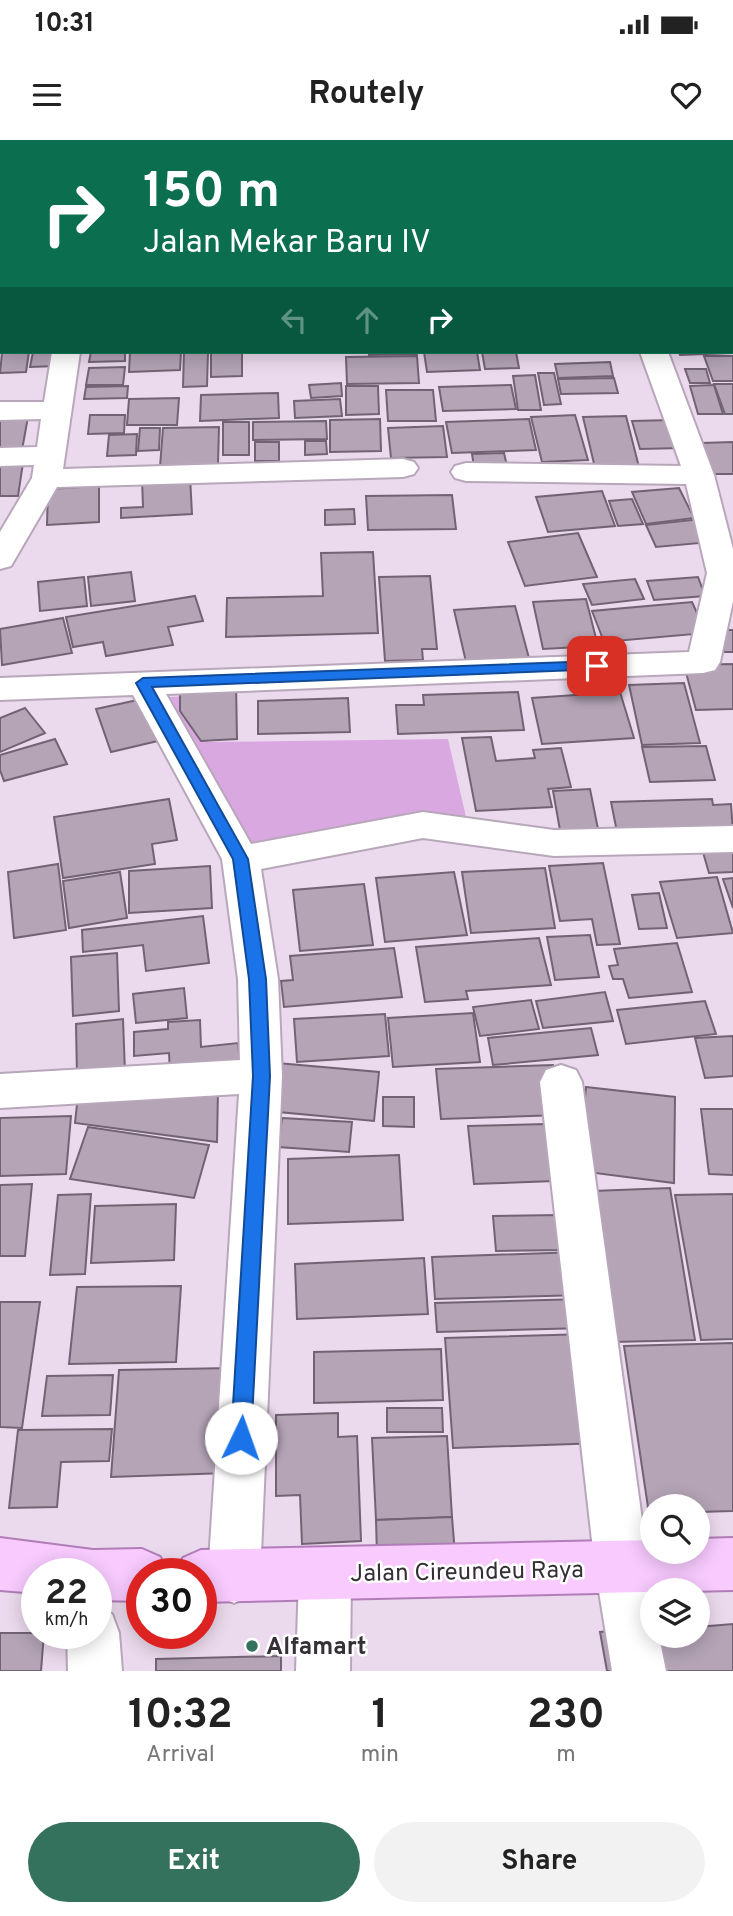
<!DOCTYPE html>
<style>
:root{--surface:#fff;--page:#f2f2f2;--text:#222;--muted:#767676;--accent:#35725d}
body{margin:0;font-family:Overpass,sans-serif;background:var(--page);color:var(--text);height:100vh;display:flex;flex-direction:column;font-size:26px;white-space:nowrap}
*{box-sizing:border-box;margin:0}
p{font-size:23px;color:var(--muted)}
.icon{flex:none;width:38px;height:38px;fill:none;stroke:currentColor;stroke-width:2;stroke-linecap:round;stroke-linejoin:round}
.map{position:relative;height:1531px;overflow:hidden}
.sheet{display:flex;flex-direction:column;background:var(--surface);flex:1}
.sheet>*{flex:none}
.guide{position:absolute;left:0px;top:0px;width:733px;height:214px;box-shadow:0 4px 18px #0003;background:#0b6e4f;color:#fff;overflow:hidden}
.tools{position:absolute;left:640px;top:1354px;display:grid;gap:14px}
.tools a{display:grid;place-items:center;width:70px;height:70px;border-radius:50%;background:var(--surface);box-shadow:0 4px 18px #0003;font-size:35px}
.speed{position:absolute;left:21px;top:1418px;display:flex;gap:14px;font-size:35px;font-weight:700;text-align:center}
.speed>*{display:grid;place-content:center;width:91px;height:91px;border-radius:50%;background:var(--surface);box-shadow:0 4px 18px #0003;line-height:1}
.speed small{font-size:18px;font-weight:400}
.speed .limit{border:10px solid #d22;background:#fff;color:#111}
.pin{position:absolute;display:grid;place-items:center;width:60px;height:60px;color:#fff;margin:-30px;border-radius:14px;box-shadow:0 4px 10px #0006}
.me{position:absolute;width:77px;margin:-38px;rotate:3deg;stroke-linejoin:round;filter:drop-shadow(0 0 5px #0008)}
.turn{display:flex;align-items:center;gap:24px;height:147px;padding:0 28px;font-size:32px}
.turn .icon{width:91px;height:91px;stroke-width:2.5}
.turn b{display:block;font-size:49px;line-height:60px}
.lanes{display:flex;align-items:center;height:66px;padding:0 28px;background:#0003;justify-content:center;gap:35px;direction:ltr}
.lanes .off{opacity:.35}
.eta{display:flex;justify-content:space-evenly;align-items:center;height:119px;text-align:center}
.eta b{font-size:42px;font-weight:700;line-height:49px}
.primary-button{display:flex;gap:14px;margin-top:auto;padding:14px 28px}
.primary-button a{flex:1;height:80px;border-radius:42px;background:var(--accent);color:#fff;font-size:28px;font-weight:700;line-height:80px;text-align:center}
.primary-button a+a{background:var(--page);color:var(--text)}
.status{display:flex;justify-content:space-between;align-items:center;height:49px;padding:0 35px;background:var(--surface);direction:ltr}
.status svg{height:19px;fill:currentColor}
header{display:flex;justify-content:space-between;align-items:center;height:91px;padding:0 28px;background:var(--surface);font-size:32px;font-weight:700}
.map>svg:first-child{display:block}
.green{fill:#daa8e1}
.building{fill:#b4a4b6;stroke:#726374;stroke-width:2}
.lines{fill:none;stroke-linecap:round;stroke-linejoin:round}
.minor-casing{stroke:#b8a7ba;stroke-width:4}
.major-casing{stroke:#b17db8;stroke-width:4}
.minor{fill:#fff;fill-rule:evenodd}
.major{fill:#f8cafe;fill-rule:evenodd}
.route{fill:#1a73e8;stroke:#114b97;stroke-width:2}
.poi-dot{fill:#35725d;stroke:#fff;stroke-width:2.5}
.labels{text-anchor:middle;stroke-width:5;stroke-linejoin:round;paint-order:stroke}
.near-street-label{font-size:24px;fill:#352f36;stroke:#fff}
.near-poi-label{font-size:24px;font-weight:bold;fill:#352f36;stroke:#fff;text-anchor:start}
</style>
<div class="status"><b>10:31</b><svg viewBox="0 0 49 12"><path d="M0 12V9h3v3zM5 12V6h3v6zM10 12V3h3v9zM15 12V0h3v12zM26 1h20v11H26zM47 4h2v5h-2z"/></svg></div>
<header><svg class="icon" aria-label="menu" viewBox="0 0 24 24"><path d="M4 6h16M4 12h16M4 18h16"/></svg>Routely<svg class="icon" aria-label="heart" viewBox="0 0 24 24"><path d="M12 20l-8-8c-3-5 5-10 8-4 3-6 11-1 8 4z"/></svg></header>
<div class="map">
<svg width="733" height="1531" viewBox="0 0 733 1531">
<rect width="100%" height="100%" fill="#ebdaed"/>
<polygon class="green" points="199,555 208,602 448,599 469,690 256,718 170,557"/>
<g class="building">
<polygon points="0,0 66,0 2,2 2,6"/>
<polygon points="200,0 262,0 200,2"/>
<polygon points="732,183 733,213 680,215 679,212 732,212"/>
<polygon points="29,212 26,232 0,233 2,213"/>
<polygon points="33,212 57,212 56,226 30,227"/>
<polygon points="91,212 125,212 125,221 89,222"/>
<polygon points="130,212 181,212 180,230 129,232"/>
<polygon points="184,212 208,212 207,246 183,247"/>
<polygon points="211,212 242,212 242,236 211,237"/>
<polygon points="369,212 417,212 417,214 369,215"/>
<polygon points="424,212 477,212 480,230 427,232"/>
<polygon points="482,212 516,212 519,228 485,229"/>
<polygon points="417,216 419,243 347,244 346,217"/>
<polygon points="704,216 733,216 733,241 713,241"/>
<polygon points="610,222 613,236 558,238 555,224"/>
<polygon points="125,227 123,245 86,245 89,228"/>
<polygon points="685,229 706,229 710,243 690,243"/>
<polygon points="538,233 554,233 561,264 544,265"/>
<polygon points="535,235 541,270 518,270 513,236"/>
<polygon points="614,238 618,253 561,254 558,239"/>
<polygon points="341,243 342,256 311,258 309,245"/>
<polygon points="714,244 733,244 733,274 725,274"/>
<polygon points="511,245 516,269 443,271 439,247"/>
<polygon points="714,245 723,274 698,274 690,246"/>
<polygon points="128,246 127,258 84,259 86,247"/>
<polygon points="346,246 378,246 379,274 346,275"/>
<polygon points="386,250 433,250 436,281 388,281"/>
<polygon points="278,253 279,278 200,281 201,255"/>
<polygon points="179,258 177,285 127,285 129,259"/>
<polygon points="340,259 342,276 295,278 294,261"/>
<polygon points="90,275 125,275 124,293 88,294"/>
<polygon points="575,275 588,320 542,322 531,277"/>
<polygon points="626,276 639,327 595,328 583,277"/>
<polygon points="28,277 22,310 0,310 0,278"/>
<polygon points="380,279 381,311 330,312 330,280"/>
<polygon points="529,279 536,310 452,313 446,282"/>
<polygon points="673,280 682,308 640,309 632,281"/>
<polygon points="326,281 327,299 253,300 253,282"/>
<rect x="223" y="282" width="26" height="33"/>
<polygon points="443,286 447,317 391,318 388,288"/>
<polygon points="219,287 218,325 160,327 163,288"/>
<polygon points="140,288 160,288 159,310 138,311"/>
<polygon points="137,294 136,315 107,316 109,295"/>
<polygon points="305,301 326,301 327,314 305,315"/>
<rect x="255" y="302" width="24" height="19"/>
<polygon points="733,302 733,334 712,334 702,303"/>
<polygon points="504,313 507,326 474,327 472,314"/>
<polygon points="0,323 23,323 18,356 0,356"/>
<polygon points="190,336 192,374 121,378 121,368 143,367 142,339"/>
<polygon points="99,346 99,382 47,385 48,349"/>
<polygon points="679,348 694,378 646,384 632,352"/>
<polygon points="602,351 615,386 548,392 536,357"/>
<polygon points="452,355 456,389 368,390 366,356"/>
<polygon points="632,359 643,384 618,386 609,361"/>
<polygon points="354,369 355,384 325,385 325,370"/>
<polygon points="701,379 711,402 656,407 646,385"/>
<polygon points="578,393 597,437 525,446 508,402"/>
<polygon points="373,412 378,493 226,497 227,458 323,456 321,413"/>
<polygon points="131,432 135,461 91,466 88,437"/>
<polygon points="430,436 437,509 422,509 423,520 385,521 379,437"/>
<polygon points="84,437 87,466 40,471 38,442"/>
<polygon points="698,437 705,456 654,460 647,441"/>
<polygon points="635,439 644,459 592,465 583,444"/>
<polygon points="195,456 203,481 168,487 173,505 106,516 103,502 73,507 66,477"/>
<polygon points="586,459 598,506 543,509 533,462"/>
<polygon points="692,462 706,493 604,502 592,471"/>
<polygon points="515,466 529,518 466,522 454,470"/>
<polygon points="63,478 72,513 2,525 0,489"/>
<polygon points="717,490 733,490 733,512 724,512"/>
<polygon points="733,524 733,569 696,570 684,525"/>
<polygon points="236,543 237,599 201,601 180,571 180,545"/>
<polygon points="684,543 700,603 642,605 629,545"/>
<polygon points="518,552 524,590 398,594 396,565 424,565 423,555"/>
<polygon points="620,552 634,598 542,604 532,558"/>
<polygon points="147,558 162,600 111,612 96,569"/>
<polygon points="348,558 350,592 258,594 258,561"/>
<polygon points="25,568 45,593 0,612 0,578"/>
<polygon points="491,597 496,621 535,618 533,610 561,608 571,647 548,649 552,667 476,671 462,598"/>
<polygon points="55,599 67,624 4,641 0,630 0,615"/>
<polygon points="706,606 715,640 650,642 642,607"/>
<polygon points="590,649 599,694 561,696 553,651"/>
<polygon points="169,659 177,700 152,704 155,724 63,738 54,677"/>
<polygon points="712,659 713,665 731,664 733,693 618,697 611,662"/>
<polygon points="733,700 733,732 709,733 700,702"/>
<polygon points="603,723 620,804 597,805 592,779 560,781 549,726"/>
<polygon points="58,724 66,790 14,798 8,732"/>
<polygon points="210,726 212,768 129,773 129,731"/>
<polygon points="545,728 555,788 471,793 462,732"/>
<polygon points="120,732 127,778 69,788 63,741"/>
<polygon points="454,732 467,795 385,802 376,738"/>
<polygon points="717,737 733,793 677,798 660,742"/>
<polygon points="733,738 733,768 723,739"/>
<polygon points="364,744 373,805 300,811 293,750"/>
<polygon points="659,753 667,788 639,789 632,755"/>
<polygon points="203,776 209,823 146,831 143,805 83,812 82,790"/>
<polygon points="590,795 599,837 555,840 547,797"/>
<polygon points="539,798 551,845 466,851 468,859 425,862 416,807"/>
<polygon points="677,803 692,852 629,858 623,839 613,839 609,826 618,825 614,809"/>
<polygon points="394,808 402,857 284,867 281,841 293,840 290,816"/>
<polygon points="117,813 119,871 73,876 71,817"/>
<polygon points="184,848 187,878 136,883 133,854"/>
<polygon points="605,852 613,881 543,888 536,861"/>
<polygon points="531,860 539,889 480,896 473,867"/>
<polygon points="705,861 716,894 626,904 617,870"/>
<polygon points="473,873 480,922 393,927 388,878"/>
<polygon points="385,874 389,916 297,922 294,879"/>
<polygon points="123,879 125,932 77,937 76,884"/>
<polygon points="200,880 201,907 238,903 240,924 170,933 169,913 134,916 134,892 168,889 168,882"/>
<polygon points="591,888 598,915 493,925 488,898"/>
<polygon points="733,896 733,936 705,938 695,898"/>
<polygon points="277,923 379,932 374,981 268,971"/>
<polygon points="553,925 560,975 441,979 436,929"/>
<polygon points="586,947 675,957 674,1043 579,1031"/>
<polygon points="218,950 217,1002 75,983 78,955"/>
<polygon points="383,957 414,957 414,987 383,986"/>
<polygon points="701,969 733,969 733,1035 709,1034"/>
<polygon points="71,976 66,1034 0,1036 0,978"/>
<polygon points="282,978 352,982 349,1012 278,1007"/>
<polygon points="546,984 554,1041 474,1044 468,986"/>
<polygon points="88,987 209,1005 194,1058 70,1039"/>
<polygon points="399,1015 403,1080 288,1084 288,1019"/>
<polygon points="32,1044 25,1116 0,1116 0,1045"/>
<polygon points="670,1048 695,1200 614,1202 593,1051"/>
<polygon points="91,1054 85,1134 50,1135 58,1055"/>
<polygon points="733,1054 733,1199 701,1200 675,1055"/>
<polygon points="176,1064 174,1120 91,1123 95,1066"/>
<polygon points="559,1075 563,1110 496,1111 493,1076"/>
<polygon points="578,1112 584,1155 435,1159 432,1117"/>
<polygon points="424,1118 428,1174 297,1179 295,1124"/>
<polygon points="181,1146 176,1222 69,1224 77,1147"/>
<polygon points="582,1159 585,1188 437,1192 435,1163"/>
<polygon points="0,1162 40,1162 22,1288 0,1287"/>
<polygon points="588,1194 602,1303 453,1308 445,1198"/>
<polygon points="733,1203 733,1371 698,1372 698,1367 653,1367 653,1374 649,1374 624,1206"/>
<polygon points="441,1209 443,1260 314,1263 314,1212"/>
<polygon points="232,1228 227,1333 111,1337 119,1230"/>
<polygon points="113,1235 110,1275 42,1276 47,1236"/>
<polygon points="387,1268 442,1268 443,1292 387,1292"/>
<polygon points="338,1273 338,1297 357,1296 361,1401 302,1404 300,1355 276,1356 276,1275"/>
<polygon points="112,1289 109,1321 61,1322 57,1367 9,1368 18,1290"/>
<polygon points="447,1296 452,1377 376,1380 372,1298"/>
<polygon points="452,1377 455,1414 377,1417 376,1380"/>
<polygon points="733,1484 733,1531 657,1531 649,1491 653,1496 698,1496 698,1487"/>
<polygon points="621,1490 628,1531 607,1531 600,1492"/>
<polygon points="0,1493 44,1493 41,1531 0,1531"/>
<polygon points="281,1516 281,1531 156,1531 156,1519"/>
</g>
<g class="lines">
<g class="minor-casing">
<g id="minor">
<polygon points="86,0 110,0 85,2"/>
<rect x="166" y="0" width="24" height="2"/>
<polygon points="502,0 526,0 527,2 503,2"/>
<rect x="0" y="18" width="2" height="14"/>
<rect x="0" y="168" width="2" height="16"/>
<polygon points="52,212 80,212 63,329 403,319 414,322 418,328 414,334 403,337 57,347 11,426 0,429 0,392 32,338 34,325 0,326 0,308 37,307 41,279 0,280 0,262 44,262"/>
<polygon points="640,212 668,212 714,335 733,409 733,461 720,522 715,530 703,533 166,554 251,704 423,672 554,690 733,686 733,712 554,716 423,698 261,729 278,839 282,936 260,1437 252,1455 234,1463 216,1455 208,1437 239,954 0,968 0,934 240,920 238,839 222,719 133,555 0,560 0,538 689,512 707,433 686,344 466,341 455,338 451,332 455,326 466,323 681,326"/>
<polygon points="561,925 576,930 582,942 653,1460 653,1496 659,1496 666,1531 612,1531 595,1427 540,942 546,930"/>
<polygon points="325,1409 343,1417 351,1435 350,1531 296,1531 299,1435 307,1417"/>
<polygon points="96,1468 112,1474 119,1493 122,1531 68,1531 67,1493 96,1493"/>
</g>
</g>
<g class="major-casing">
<g id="major">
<polygon points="0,1398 93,1410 142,1409 160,1417 167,1433 142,1433 142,1461 96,1460 96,1433 37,1433 37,1453 0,1450"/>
<polygon points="733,1398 733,1450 201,1462 201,1433 176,1433 183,1418 201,1410 653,1400 653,1412 698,1412 698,1399"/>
</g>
</g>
<use href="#minor" class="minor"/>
<use href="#major" class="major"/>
</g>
<polygon class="route" points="597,521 602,523 602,529 152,547 248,719 266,839 270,936 251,1298 248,1305 241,1308 234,1305 231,1298 253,936 249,839 233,719 136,543 143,538"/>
<circle class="poi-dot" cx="252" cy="1506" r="7"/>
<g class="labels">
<g class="near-street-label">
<text transform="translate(467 1431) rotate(-1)" y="8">Jalan Cireundeu Raya</text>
</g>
<g class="near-poi-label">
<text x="266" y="1514">Alfamart</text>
</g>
</g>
</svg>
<div class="tools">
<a><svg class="icon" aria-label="search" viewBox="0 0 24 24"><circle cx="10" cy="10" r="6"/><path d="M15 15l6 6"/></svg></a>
<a><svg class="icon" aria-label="layers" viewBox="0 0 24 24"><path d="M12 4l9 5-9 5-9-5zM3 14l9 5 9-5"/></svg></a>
</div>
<div class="speed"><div>22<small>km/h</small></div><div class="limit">30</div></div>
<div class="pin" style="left:597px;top:526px;background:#d93025"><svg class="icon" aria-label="arrive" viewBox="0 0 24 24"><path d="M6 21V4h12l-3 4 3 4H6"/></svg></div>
<svg class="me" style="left:241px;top:1298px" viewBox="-20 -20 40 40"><circle r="19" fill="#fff"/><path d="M0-13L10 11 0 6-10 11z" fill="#1a73e8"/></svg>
<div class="guide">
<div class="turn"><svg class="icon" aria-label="right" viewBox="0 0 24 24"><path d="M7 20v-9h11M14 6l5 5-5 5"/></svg><div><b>150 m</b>Jalan Mekar Baru IV</div></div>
<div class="lanes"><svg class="icon off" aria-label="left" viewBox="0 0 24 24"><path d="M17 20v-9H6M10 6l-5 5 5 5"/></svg><svg class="icon off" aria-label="ahead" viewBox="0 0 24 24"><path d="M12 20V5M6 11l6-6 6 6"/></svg><svg class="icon" aria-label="right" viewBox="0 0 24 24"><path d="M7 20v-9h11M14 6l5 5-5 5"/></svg></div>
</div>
</div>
<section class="sheet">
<div class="eta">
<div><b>10:32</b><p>Arrival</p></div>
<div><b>1</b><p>min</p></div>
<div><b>230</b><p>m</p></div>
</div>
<div class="primary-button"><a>Exit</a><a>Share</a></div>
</section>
